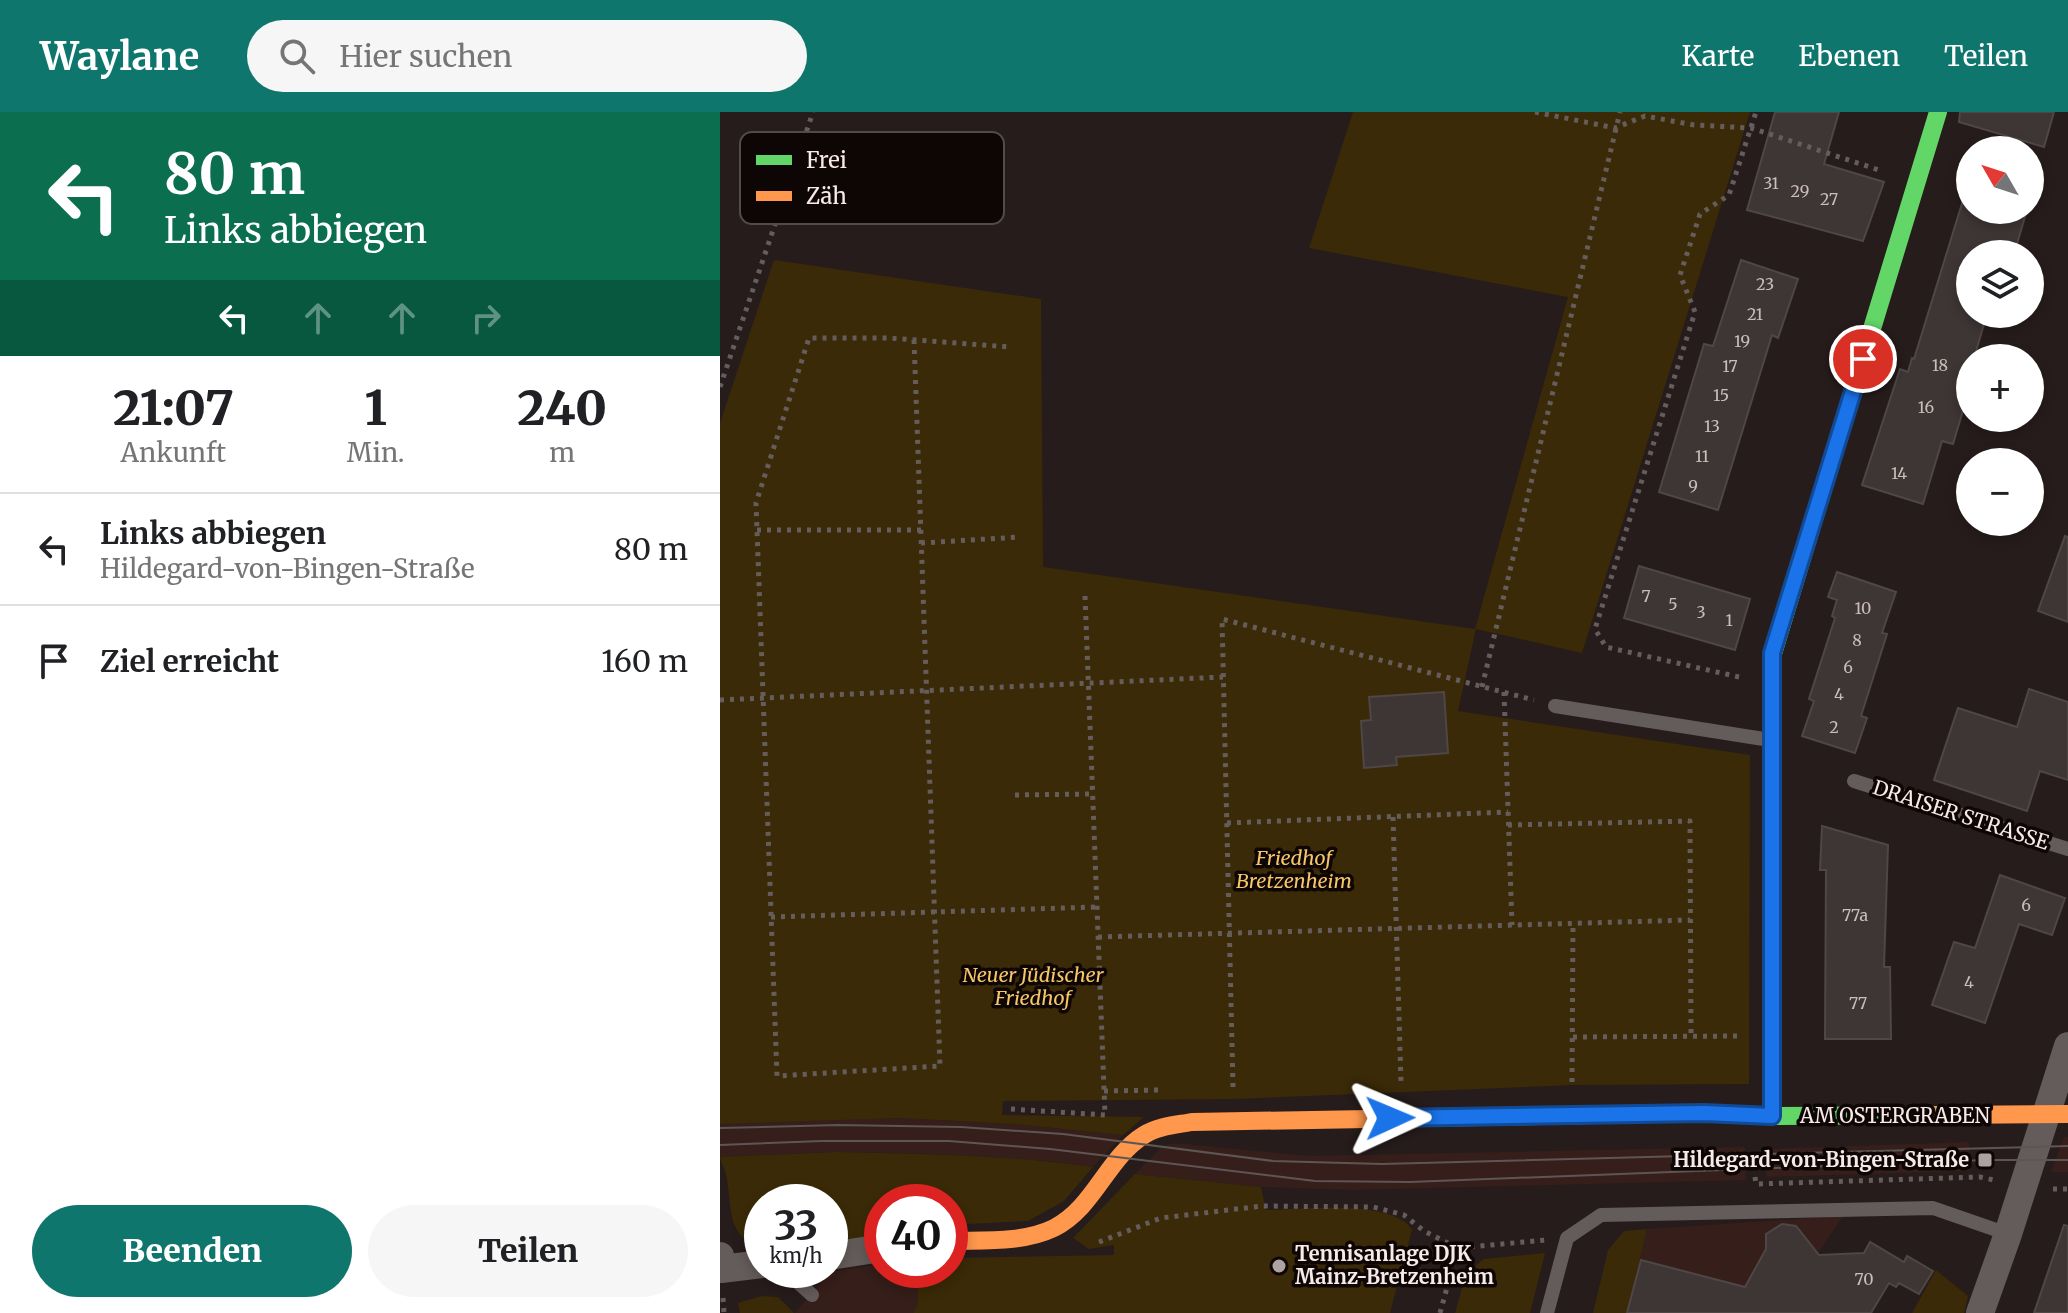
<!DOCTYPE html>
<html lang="de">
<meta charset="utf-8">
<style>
:root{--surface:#fff;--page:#f6f6f6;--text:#202124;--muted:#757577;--line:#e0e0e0;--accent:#0f766e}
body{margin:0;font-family:Merriweather,serif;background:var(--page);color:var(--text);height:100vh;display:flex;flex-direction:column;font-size:30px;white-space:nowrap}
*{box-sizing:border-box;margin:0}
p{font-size:26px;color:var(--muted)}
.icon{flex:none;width:44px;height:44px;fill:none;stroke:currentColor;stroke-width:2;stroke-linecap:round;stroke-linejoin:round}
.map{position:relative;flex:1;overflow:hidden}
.details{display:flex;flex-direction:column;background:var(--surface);width:720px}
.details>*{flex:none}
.guide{background:#0b6e4f;color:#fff;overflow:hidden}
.needle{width:52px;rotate:309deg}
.fabs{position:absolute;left:1236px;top:24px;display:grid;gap:16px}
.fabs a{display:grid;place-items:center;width:88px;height:88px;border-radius:50%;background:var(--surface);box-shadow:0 4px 12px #0003;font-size:40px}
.speed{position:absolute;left:24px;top:1072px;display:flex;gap:16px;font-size:40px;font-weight:700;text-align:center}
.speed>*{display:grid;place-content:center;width:104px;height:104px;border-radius:50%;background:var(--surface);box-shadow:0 4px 12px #0003;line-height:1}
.speed small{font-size:20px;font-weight:400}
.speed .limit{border:12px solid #d22;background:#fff;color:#111}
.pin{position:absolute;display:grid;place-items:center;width:68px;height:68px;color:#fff;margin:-34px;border:4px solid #fff;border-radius:50%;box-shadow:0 2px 8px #0007}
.me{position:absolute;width:88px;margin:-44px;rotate:89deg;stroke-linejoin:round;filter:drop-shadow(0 0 6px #0008)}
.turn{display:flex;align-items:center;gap:28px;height:168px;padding:0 32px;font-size:36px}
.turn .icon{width:104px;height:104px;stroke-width:2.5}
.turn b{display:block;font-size:56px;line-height:68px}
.lanes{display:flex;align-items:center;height:76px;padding:0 32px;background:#0003;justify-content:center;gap:40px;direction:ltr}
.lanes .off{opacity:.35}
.eta{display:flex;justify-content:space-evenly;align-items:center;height:136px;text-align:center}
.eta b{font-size:48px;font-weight:800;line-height:56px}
.primary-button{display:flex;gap:16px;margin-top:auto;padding:16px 32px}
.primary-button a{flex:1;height:92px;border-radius:48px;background:var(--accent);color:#fff;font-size:32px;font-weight:800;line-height:92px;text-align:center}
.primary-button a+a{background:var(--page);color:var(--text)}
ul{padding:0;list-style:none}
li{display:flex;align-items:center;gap:24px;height:112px;padding:0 32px;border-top:2px solid var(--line)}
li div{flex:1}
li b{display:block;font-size:30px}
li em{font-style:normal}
header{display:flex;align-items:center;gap:48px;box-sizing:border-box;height:112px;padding:0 40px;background:var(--accent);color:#fff}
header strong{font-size:38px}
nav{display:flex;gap:44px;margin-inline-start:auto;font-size:28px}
.search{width:560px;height:72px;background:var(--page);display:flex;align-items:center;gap:20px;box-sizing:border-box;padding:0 28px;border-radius:44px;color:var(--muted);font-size:30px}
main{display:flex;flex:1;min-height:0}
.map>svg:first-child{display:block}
.built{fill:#361e1a}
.green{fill:#3a2a07}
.building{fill:#3e3535;stroke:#4f4646;stroke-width:2}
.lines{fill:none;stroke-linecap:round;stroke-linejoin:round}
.path{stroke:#655d5c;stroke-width:5;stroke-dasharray:4 6;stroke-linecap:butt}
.lane{stroke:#645c5b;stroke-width:14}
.street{stroke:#645c5b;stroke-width:28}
.fast{stroke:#63d668;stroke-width:18}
.slow{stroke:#ff974d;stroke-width:18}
.tram{stroke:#5e5654;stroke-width:2}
.route-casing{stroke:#114b97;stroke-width:20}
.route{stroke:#1a73e8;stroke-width:14}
.poi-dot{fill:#aea2a0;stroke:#0e0605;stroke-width:3}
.labels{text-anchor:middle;stroke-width:7;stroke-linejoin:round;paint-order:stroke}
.number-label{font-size:16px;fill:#cabdbb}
.street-label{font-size:20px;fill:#f8eae8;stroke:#0e0605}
.park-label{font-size:20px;font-style:italic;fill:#f7c666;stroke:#0e0605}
.poi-label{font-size:20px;font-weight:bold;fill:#f8eae8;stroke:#0e0605;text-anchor:end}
.key{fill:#0e0605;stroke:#544a49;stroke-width:2}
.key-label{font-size:22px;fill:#f8eae8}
</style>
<header>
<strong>Waylane</strong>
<div class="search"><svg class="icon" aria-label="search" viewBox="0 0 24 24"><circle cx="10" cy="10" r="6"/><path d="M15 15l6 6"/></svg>Hier suchen</div>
<nav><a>Karte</a><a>Ebenen</a><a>Teilen</a></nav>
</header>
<main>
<section class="details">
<div class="guide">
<div class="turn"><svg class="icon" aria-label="left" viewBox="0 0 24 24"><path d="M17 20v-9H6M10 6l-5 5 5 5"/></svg><div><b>80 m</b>Links abbiegen</div></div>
<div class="lanes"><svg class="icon" aria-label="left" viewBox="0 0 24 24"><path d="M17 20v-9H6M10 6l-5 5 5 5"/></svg><svg class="icon off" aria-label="ahead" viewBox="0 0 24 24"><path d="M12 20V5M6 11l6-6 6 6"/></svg><svg class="icon off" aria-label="ahead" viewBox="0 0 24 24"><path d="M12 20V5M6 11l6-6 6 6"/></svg><svg class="icon off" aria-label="right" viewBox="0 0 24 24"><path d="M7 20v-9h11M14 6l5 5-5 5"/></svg></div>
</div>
<div class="eta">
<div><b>21:07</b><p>Ankunft</p></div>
<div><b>1</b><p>Min.</p></div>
<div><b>240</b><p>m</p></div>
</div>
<ul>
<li><svg class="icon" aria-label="left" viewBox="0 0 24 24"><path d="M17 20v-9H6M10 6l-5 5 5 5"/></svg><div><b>Links abbiegen</b><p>Hildegard-von-Bingen-Straße</p></div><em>80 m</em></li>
<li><svg class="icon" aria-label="arrive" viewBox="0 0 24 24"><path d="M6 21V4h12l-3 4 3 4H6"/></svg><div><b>Ziel erreicht</b></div><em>160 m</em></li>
</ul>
<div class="primary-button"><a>Beenden</a><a>Teilen</a></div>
</section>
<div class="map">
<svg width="1348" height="1201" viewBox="0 0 1348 1201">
<rect width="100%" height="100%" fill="#261c1b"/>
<g class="built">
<polygon points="181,1006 293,1012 403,1023 373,1055 327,1049 212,1042 116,1040 0,1045 0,1011"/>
<polygon points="1344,1025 1348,1025 1348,1060 1331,1060"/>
<polygon points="1249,1030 1250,1059 1046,1065 1045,1037"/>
<polygon points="454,1031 589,1044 1025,1035 1026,1068 633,1078 541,1075 415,1062 443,1034"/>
<polygon points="1123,1104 1083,1163 906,1201 927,1117"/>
<polygon points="162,1152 162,1158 198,1158 198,1192 193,1201 75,1201 110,1160"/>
</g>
<g class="green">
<polygon points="633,0 1030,0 862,541 756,517 738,599 1030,643 1029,972 852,973 513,987 283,989 282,1003 424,1005 403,1023 293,1012 181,1006 0,1012 0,311 54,148 321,187 323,455 755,517 848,185 589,136"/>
<path d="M116,1040C202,1042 287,1043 373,1055L344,1089L308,1109L230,1113V1090H162V1123L110,1132V1090H42V1136C4,1124 13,1093 6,1062C5,1056 1,1052 0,1045Z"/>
<path d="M415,1062L541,1075L546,1098C580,1098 673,1086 692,1118L670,1201H193L198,1192V1158H230V1146L394,1143V1133L369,1137L353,1126Z"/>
<polygon points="927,1117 907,1201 873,1201 888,1138 904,1119"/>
<polygon points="825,1141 810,1201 735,1201 746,1161 764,1147"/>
<polygon points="1216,1158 1248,1184 1244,1201 1192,1201"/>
<polygon points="42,1184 58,1185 74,1201 20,1201 18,1191"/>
</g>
<g class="building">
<polygon points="1055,0 1119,0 1104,52 1164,70 1143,129 1027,98"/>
<polygon points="1240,0 1334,0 1324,35 1239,10"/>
<polygon points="1244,85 1250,86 1250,98 1307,98 1294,142 1250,142 1250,202 1267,202 1254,246 1250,246 1250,275 1233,332 1222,329 1203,392 1142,373 1180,257 1188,260 1192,246 1194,247"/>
<polygon points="1021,148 1078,167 1058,226 1052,223 998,398 939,380 984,232 993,234"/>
<polygon points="1345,424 1348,425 1348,510 1318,499"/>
<polygon points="919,454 1030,487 1015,538 904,506"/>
<polygon points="1117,460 1176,480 1162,521 1167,522 1141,604 1147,606 1135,641 1082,624 1094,589 1089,587 1115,506 1112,504 1117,488 1108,485"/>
<polygon points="1309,577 1348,590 1348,668 1320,659 1307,699 1214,668 1238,596 1297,615"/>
<polygon points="724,580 728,641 676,645 677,653 644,656 641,609 651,608 649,585"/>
<polygon points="1102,714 1168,733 1164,855 1170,855 1171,927 1105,927 1106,758 1100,758"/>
<polygon points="1280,763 1345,786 1332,823 1299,812 1265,911 1212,893 1234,830 1255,836"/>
<polygon points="1062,1112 1076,1114 1099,1143 1144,1141 1150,1130 1184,1150 1187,1144 1213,1159 1199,1182 1179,1171 1176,1175 1169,1171 1151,1201 907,1201 921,1148 1025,1175 1046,1137 1046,1122"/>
<polygon points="1344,1113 1348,1114 1348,1201 1314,1201"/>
</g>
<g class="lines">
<g class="path">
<polyline points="815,0 895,16 925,4 974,13 1031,16 1162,59"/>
<polyline points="194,228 220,954 57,964 36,391 89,226 168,226 291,235"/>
<polyline points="0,275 93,0"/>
<polyline points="37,418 201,418"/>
<polyline points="201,431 300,425"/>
<polyline points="365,484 385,1003"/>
<polyline points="1019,565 886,535 875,517 975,200 960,163 980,102 1009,83 1036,0"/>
<polyline points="762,575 900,0"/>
<polyline points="784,580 792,813"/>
<polyline points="0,588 503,565"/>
<polyline points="295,683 373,682"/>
<polyline points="673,705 681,971"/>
<polyline points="507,711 788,700"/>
<polyline points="788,713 970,709 971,924"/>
<polyline points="51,805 377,795"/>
<polyline points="378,825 970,808"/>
<polyline points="853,925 1020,924"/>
<polyline points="852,970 853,811"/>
<polyline points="513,975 502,507 814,588"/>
<polyline points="384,979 439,978"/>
<polyline points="291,997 386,1003"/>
<polyline points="1035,1065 1036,1072 1260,1065 1274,1068"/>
<polyline points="1333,1077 1348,1077"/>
<polyline points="379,1130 441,1106 542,1094 653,1095 684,1103 704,1119 738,1136"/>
<polyline points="3,1186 4,1201"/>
<polyline points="720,1201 738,1136 826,1128"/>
</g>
<g class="lane">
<polyline points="835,594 1050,628"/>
<polyline points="1134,669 1348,737"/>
<polyline points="72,1158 73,1166 92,1183"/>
<polyline points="827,1201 847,1126 881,1103 1213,1096 1288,1122"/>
</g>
<g class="street">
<polyline points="0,1144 1,1157 42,1152"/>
<polyline points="110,1144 162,1136"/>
<polyline points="1260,1201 1288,1122 1348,934"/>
</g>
<g class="fast">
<polyline points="1052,545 1218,0"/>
<polyline points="760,1005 984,1001 1052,1004 1218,1003"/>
</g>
<g class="slow">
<polyline points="1052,545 1052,1004"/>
<polyline points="1218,1003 1348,1002"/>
<path d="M230,1129C264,1128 303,1131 334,1116C374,1096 387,1046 424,1023C438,1014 456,1013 472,1010L760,1005"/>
</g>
<g class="tram">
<polyline points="0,1016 118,1013 241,1015 343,1022 553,1049 662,1052 1348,1034"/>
<polyline points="0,1033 102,1029 229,1029 330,1037 595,1069 690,1070 1265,1048 1348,1048"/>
</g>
</g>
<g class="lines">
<g class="route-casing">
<polyline id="route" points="670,1006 984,1001 1052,1004 1052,541 1143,247"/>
</g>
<use href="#route" class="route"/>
</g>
<g class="poi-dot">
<rect x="1257" y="1040" width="16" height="16" rx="4"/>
<circle cx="559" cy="1154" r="8"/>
</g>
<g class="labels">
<g class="number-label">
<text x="1051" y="77">31</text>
<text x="1080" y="85">29</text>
<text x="1109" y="93">27</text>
<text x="1045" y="178">23</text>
<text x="1035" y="208">21</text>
<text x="1022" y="235">19</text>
<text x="1220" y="259">18</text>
<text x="1010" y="260">17</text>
<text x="1001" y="289">15</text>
<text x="1206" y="301">16</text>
<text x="992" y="320">13</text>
<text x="982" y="350">11</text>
<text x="1179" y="367">14</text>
<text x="973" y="380">9</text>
<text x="926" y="490">7</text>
<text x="953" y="498">5</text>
<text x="1143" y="502">10</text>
<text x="981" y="506">3</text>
<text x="1009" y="514">1</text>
<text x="1137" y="534">8</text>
<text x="1128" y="561">6</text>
<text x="1119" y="588">4</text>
<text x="1114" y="621">2</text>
<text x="1306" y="799">6</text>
<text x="1135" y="809">77a</text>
<text x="1249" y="876">4</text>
<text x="1138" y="897">77</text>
<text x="1144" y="1173">70</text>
</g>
<g class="street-label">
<text transform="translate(1241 703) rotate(18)" y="7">DRAISER STRASSE</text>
<text x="1175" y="1011">AM OSTERGRABEN</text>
</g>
<g class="park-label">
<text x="574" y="753">Friedhof<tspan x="574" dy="23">Bretzenheim</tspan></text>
<text x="313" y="870">Neuer Jüdischer<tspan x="313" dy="23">Friedhof</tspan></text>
</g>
<g class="poi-label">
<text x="1249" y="1055">Hildegard-von-Bingen-Straße</text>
<text x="575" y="1149" text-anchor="start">Tennisanlage DJK<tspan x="575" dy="23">Mainz-Bretzenheim</tspan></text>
</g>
</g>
<rect x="20" y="20" width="264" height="92" rx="12" class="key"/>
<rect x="36" y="43" width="36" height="10" fill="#63d668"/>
<rect x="36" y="79" width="36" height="10" fill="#ff974d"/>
<g class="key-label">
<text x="86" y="56">Frei</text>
<text x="86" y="92">Zäh</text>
</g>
</svg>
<div class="fabs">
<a><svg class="needle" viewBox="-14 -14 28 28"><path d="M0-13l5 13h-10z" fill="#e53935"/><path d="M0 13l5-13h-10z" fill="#757577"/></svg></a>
<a><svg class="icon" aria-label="layers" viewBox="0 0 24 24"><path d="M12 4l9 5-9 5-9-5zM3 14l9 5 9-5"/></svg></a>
<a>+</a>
<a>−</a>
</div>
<div class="speed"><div>33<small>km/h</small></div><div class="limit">40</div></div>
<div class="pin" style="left:1143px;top:247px;background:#d93025"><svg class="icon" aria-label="arrive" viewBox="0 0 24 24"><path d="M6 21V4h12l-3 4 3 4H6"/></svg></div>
<svg class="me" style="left:670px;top:1006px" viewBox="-20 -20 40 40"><path d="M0-17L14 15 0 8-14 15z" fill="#1a73e8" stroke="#fff" stroke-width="4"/></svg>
</div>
</main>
